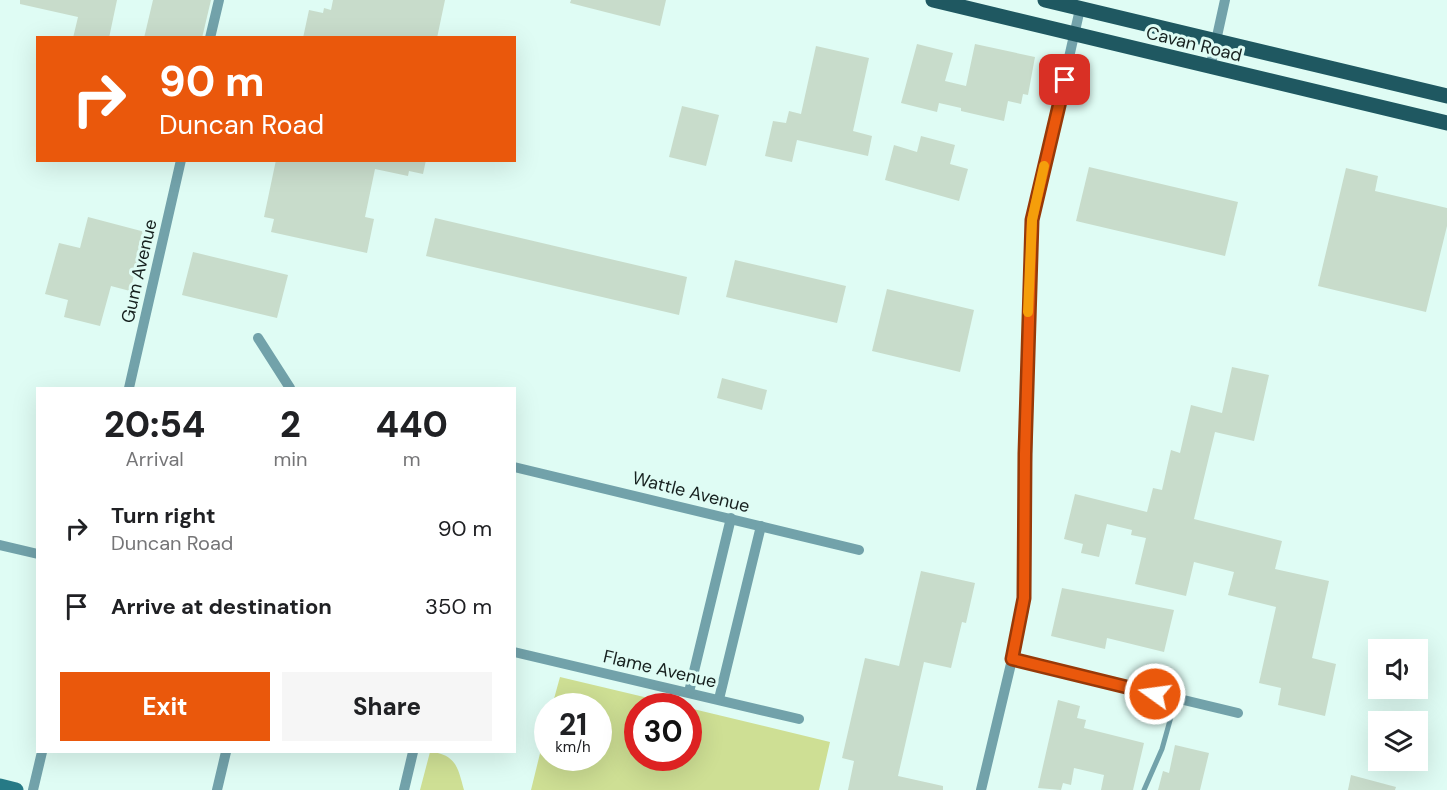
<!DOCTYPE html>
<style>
:root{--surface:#fff;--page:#f6f6f6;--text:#202124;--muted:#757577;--accent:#ea580c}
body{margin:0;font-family:"DM Sans",sans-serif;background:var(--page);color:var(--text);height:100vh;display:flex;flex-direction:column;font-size:22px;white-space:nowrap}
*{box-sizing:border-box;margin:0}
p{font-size:20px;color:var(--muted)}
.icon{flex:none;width:33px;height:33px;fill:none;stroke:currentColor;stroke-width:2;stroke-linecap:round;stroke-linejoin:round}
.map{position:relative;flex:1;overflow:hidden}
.sheet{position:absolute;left:36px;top:387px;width:480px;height:366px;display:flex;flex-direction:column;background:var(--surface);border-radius:0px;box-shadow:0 6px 24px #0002}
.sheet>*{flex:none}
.top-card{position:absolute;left:36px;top:36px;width:480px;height:126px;border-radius:0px;box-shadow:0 6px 24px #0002;background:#ea580c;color:#fff;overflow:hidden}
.fabs{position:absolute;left:1368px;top:639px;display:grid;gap:12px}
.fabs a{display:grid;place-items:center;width:60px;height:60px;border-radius:0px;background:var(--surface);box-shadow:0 6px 24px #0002;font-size:30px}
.speed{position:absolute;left:534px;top:693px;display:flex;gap:12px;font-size:30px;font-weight:700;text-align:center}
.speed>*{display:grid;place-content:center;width:78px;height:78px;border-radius:50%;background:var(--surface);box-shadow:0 6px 24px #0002;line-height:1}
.speed small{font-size:15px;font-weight:400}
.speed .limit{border:9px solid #d22;background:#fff;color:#111}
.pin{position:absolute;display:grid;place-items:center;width:51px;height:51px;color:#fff;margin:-26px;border-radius:12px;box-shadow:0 3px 9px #0006}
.me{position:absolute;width:66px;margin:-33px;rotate:284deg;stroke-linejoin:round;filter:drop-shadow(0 0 4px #0008)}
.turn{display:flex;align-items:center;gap:21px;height:126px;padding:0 24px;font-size:27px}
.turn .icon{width:78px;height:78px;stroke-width:2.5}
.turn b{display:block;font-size:42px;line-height:51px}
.eta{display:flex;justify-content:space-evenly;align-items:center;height:102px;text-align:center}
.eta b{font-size:36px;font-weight:800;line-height:42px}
.button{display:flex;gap:12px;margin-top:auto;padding:12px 24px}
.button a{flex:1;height:69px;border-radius:0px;background:var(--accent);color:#fff;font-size:24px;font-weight:800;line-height:69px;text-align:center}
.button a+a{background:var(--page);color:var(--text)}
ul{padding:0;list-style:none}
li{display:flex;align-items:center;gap:18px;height:78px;padding:0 24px}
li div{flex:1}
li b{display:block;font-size:22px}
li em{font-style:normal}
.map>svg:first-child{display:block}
.green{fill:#cedf94}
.building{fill:#c8dccb}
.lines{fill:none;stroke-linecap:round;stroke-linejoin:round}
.lane{stroke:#72a2aa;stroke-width:5}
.street{stroke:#72a2aa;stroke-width:10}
.secondary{stroke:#267a86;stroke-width:15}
.primary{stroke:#1f5861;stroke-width:15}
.route-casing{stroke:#983908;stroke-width:15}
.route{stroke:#ea580c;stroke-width:10}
.slow{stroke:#f59e0b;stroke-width:10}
.labels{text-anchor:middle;stroke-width:6;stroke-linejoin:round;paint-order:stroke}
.street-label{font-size:18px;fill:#17211f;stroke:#dffcf4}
</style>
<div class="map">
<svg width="1447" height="790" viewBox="0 0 1447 790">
<rect width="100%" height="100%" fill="#dffcf4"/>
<g class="green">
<polygon points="560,677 682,706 638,706 638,758 688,758 689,708 830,742 819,790 531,790 547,725 548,758 598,758 598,706 552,706"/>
<path d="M430,752C456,754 458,768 464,790H420Z"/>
</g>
<g class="building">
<polygon points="20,0 117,0 109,38 73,38 78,17 20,4"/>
<polygon points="153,0 211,0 202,38 144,38"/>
<polygon points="333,0 445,0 437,38 303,38 309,10 323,13 324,8 331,10"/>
<polygon points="571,0 666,0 660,26 570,3"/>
<polygon points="917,44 953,53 945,81 966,86 975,44 1035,57 1028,95 1023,94 1021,104 1008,101 1004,121 961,111 961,108 939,103 937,112 901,103"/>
<polygon points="816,46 869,58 853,131 872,136 868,156 797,140 792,162 765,156 773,121 786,123 789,111 801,114"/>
<polygon points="682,106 719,115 706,166 669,157"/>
<polygon points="921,136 955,145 950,164 968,169 959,201 885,180 894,145 917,152"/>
<polygon points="276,160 426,160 423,174 409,171 408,176 375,169 365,217 374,219 367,253 271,232 274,219 264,217"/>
<polygon points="1089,167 1238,202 1225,256 1076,221"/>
<polygon points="1346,168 1378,176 1375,191 1447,208 1447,226 1426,312 1318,286"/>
<polygon points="88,217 145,232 130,291 111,286 100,326 64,317 68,300 45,294 59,243 80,248"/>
<polygon points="435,218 687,277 679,315 426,256"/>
<polygon points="193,252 288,275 277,318 182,295"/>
<polygon points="735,260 846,286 837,323 726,297"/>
<polygon points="887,289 974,310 960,372 872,351"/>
<polygon points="1232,367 1269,375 1254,441 1215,432 1194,519 1282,541 1275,569 1329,581 1312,658 1336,664 1325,716 1278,705 1281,688 1259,683 1276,607 1228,595 1234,572 1194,562 1186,596 1135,584 1146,538 1131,535 1132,530 1107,524 1099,557 1081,553 1083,544 1064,539 1075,494 1147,512 1153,488 1162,490 1171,450 1180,453 1191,405 1222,413"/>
<polygon points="722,378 767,390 762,410 717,398"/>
<polygon points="921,571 975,583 966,623 962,622 951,668 924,662 898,776 943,786 943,790 848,790 854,761 842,758 865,658 899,666"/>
<polygon points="1062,588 1174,610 1164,652 1107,638 1105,649 1051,636"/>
<polygon points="1058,700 1080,706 1077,718 1086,720 1084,728 1144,743 1133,790 1101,790 1104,775 1074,768 1071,785 1063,783 1061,790 1038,788"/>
<polygon points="1175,745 1209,753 1200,790 1158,790 1163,771 1169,773"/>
<polygon points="1351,775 1396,787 1395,790 1348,790"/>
</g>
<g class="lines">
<polyline class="lane" points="1144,790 1162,749 1176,699"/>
<g class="street">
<polyline points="210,38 219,0"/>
<polyline points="1210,68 1225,0"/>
<polyline points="258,338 290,388"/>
<polyline points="129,388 181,160"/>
<polyline points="514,467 859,550"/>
<polyline points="0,545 38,554"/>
<polyline points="514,652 799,719"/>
<polyline points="1012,659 1238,713"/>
<polyline points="689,692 731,518"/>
<polyline points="719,699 761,526"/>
<polyline points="33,790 42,752"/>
<polyline points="217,790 226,752"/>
<polyline points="404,790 413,752"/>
<polyline points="981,790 1024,609 1032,220 1080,9"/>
</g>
<polyline class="secondary" points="0,786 16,790"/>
<g class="primary">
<polyline points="933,0 1447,123"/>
<polyline points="1045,0 1447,96"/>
</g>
</g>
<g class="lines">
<g class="route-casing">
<polyline id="route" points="1065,80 1032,220 1025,454 1024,598 1012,659 1155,694"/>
</g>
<use href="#route" class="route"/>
<polyline class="slow" points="1028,312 1032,220 1044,166"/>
</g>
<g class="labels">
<g class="street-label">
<text transform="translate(1194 44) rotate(14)" y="6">Cavan Road</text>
<text transform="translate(139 271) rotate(-77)" y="6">Gum Avenue</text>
<text transform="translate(691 492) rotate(14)" y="6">Wattle Avenue</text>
<text transform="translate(660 669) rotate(13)" y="6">Flame Avenue</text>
</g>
</g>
</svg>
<div class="fabs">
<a><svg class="icon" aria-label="sound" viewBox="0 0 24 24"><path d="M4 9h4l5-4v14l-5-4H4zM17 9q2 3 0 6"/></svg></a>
<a><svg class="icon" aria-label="layers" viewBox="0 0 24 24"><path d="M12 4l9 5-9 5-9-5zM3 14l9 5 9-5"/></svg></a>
</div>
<div class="speed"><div>21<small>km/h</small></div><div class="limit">30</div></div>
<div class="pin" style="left:1065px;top:80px;background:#d93025"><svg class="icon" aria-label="arrive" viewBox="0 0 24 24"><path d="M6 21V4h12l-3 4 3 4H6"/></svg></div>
<svg class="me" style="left:1155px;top:694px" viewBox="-20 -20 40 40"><circle r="17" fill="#ea580c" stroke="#fff" stroke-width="3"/><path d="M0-11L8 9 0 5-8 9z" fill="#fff"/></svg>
<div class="top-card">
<div class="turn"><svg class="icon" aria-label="right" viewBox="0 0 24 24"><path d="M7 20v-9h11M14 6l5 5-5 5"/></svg><div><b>90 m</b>Duncan Road</div></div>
</div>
<section class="sheet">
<div class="eta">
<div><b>20:54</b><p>Arrival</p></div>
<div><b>2</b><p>min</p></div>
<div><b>440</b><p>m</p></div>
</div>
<ul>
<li><svg class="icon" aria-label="right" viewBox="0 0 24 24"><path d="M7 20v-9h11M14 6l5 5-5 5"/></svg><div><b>Turn right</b><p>Duncan Road</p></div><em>90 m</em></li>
<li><svg class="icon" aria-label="arrive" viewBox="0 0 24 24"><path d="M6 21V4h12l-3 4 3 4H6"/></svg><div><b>Arrive at destination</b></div><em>350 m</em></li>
</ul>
<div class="button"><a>Exit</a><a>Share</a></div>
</section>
</div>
